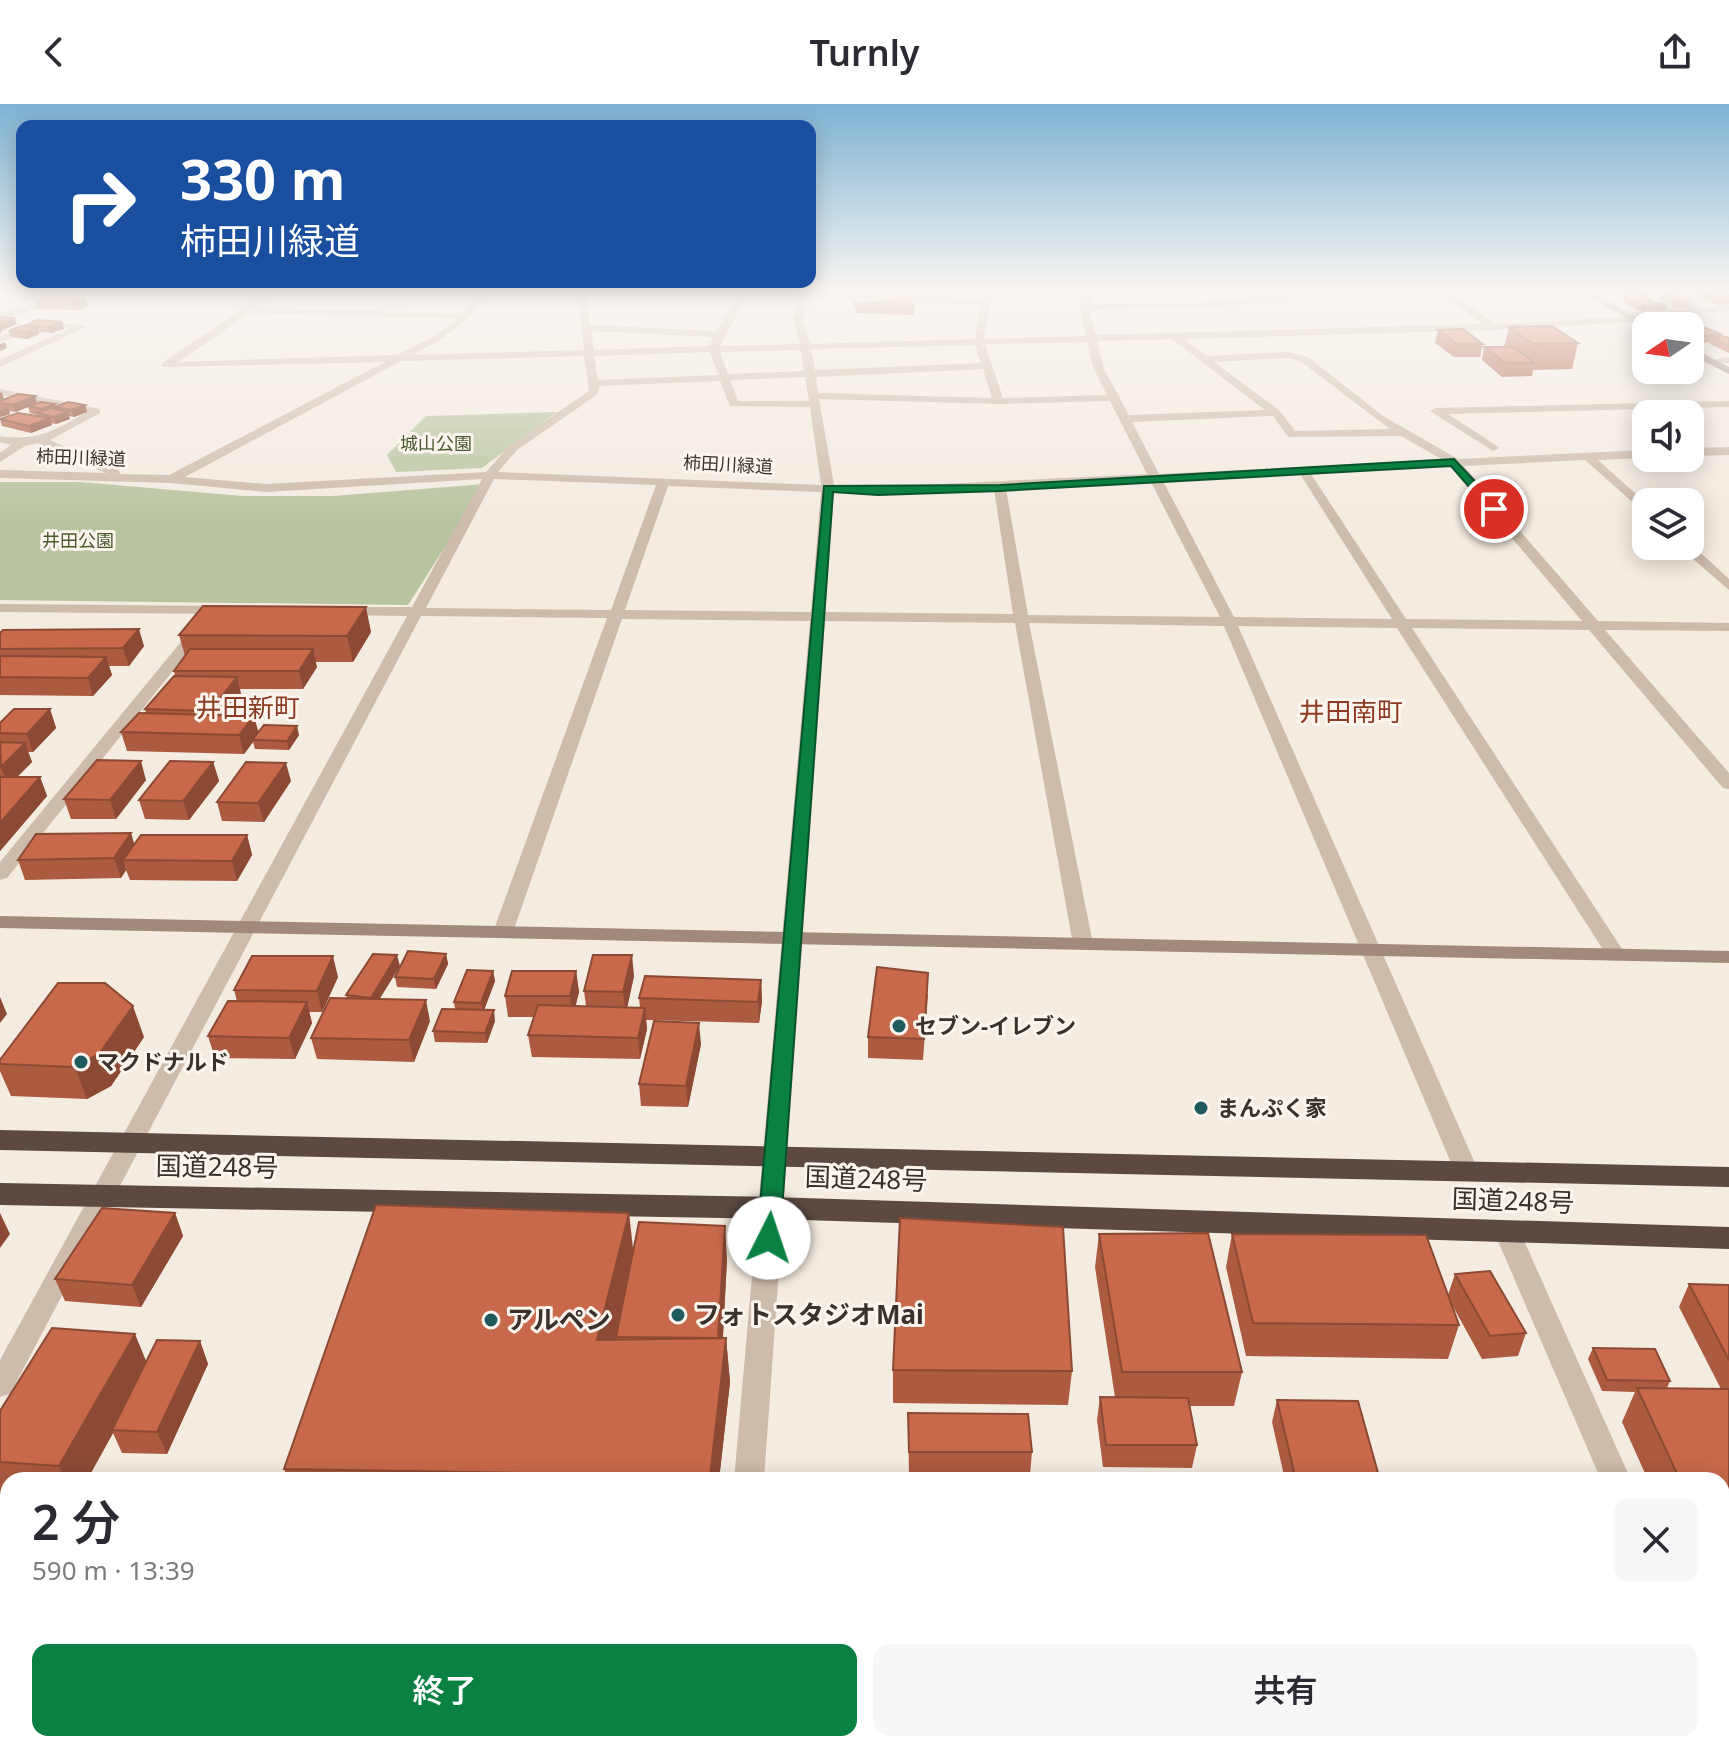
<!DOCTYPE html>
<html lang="ja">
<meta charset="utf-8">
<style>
:root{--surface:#fff;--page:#f7f7f7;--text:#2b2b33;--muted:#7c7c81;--accent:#0b8043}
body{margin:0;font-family:"Noto Sans","Noto Sans JP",sans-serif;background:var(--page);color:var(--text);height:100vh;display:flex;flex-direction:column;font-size:30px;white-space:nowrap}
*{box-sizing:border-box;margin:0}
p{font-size:26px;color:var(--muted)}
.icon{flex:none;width:44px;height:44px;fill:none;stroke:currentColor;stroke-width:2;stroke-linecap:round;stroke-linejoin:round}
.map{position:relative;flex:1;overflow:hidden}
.panel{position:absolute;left:0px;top:1368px;width:1730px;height:280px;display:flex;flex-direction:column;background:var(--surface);border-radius:24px 24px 0 0;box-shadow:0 4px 20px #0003}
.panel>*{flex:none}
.banner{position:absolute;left:16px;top:16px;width:800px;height:168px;border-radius:16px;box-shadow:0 4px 20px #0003;background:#1a4fa0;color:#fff;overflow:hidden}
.needle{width:52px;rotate:257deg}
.buttons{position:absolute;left:1632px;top:208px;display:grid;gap:16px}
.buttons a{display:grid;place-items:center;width:72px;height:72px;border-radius:16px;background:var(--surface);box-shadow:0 4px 20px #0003;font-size:40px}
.pin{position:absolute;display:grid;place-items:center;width:68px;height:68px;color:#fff;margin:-34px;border:4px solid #fff;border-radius:50%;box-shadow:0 2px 8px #0007}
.me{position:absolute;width:88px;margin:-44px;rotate:4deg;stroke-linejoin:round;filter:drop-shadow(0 0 6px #0008)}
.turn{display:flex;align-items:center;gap:28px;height:168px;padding:0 32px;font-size:36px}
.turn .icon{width:104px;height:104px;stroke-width:2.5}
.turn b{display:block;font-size:56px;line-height:68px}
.round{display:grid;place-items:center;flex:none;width:84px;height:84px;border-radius:16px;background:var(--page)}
.overview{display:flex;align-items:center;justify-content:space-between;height:136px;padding:0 32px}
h1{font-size:48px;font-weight:600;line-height:60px}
.button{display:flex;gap:16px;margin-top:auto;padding:16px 32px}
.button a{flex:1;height:92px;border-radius:16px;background:var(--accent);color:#fff;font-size:32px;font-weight:600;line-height:92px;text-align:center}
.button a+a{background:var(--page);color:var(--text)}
header{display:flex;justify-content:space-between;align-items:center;height:104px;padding:0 32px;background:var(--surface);font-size:36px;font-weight:600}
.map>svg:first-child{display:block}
.green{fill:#b8c4a0}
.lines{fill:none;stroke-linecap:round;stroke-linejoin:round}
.street{fill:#cdbbac;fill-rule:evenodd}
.secondary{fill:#a18a7d;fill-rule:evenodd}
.highway{fill:#5c4a42;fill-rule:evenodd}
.wall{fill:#ac5a40}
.shaded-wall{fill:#8c4a34}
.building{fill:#c8694b;stroke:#8c4a34;stroke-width:2}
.route{fill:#0b8043;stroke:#07532c;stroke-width:2}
.poi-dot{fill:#1f5a5e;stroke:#fbf5ee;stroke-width:3}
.labels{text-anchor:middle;stroke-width:6;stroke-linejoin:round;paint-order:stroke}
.far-park-label{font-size:18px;fill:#4a5a2e;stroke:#fbf5ee}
.far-street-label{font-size:18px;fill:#3b302b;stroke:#fbf5ee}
.poi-label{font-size:22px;font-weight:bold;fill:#3b302b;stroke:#fbf5ee;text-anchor:start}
.quarter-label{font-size:26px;fill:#8c3b22;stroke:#fbf5ee}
.near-street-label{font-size:26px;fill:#3b302b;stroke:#fbf5ee}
.near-poi-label{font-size:26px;font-weight:bold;fill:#3b302b;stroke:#fbf5ee;text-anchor:start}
</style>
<header><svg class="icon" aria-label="back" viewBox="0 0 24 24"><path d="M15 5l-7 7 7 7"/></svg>Turnly<svg class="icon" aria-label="share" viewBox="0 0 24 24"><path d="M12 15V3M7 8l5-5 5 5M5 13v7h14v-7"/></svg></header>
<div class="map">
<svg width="1729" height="1648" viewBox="0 0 1729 1648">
<rect width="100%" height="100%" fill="#f4ebe1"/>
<g class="green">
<polygon points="557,308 482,364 396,368 387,351 426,312"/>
<polygon points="0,378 81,378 242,392 333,392 485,380 408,501 0,496"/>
</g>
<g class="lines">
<g class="street">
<path d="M274,185H283L257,204L463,209L483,185H491C472,216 445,234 413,251L584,246L577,185H585L590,221L716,227L739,189L712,185H807L982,196L989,185H997L990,199L984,235L1086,232L1079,203L1088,185H1096L1090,200L1194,199L1295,189L1445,185L1495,220L1624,213L1628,209L1686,205L1687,185H1695L1696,204L1729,201V207L1636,214L1632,218L1493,226L1184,235L1207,252L1288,248L1308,253L1383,312L1458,355L1646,346V354L1598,356L1646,399V410L1585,356L1464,362L1598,517L1729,519V527L1605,526L1729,669V685L1723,684L1589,526L1412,524L1626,851L1623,855H1609L1397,524L1238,522L1478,1066L1475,1072L1466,1075L1457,1072L1454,1066L1224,522L1029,519L1093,840L1083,846L1073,840L1015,519L825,517L764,1376H734L810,517L622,515L513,828L503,834L493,828L607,514L421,512L10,1290L0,1293V1256L407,512L341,511L334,507L341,503H412L482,375L266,388L171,379L0,374V366L106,369L38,339L25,342L0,358V349L11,341L0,338V332C35,338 57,326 86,308L0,291V285L100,305V309L50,336L119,366L120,370L169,371L385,258L162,263V259L239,207L240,204ZM748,189L797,192L793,216L800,240L720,242ZM806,192L980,201L975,235L810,240L803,216ZM1444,192L1483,220L1096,231L1089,206L1194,205L1295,195ZM250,209L457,215L436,231L397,251L178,258ZM591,227L713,233L710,242L594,246ZM1172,235L1265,306L1129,311L1104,265L1097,237ZM1087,238L1094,265L1107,291L1003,294L985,240ZM975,241L981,259L815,266L811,245ZM801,246L804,267L728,270L720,248ZM710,248L718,271L598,276L594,252ZM584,252L589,287L509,342L486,368L266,380L185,373L401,257ZM1288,254L1300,257L1390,325L1295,327L1280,307L1214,258ZM983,265L992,294L818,289L816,273ZM805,273L809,297H738L730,276ZM720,277L730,302L810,303L821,381L498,368L517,346L598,290L599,282ZM819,295L999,300L1110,297L1147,370L878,383L834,381ZM1273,312L1288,333L1401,332L1443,356L1159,370L1132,318ZM1452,363L1582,517L1406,515L1311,370ZM1300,370L1392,515L1234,513L1163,377ZM494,375L656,381L611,506L426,504ZM1151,378L1220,513L1028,511L1006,385ZM668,382L821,388L811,508L625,506ZM994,385L1013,510L825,508L834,389L878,391Z"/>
<polygon points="34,200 37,205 0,215 0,209"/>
<polygon points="39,217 88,222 0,263 0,256 70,224 40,223 0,238 0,232"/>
<polygon points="1729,253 1729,259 1709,260 1704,257"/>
<polygon points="1729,297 1729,303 1448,310 1497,342 1499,344 1493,347 1430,307 1436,304"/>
<polygon points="1729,343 1729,351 1690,352 1690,344"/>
<polygon points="1690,439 1729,475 1729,486 1678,442 1690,442"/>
<polygon points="0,500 225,502 232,506 225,510 0,508"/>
<polygon points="199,521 206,525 204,528 7,774 0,776 0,758 194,522"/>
<polygon points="1508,1121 1517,1123 1521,1130 1631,1376 1601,1376 1495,1130 1499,1123"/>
<rect x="0" y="1396" width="8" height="26"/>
<polygon points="1722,1443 1729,1444 1729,1472 1722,1471"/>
<polygon points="1722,1625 1729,1628 1729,1648 1703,1648 1700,1640 1722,1640"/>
<polygon points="268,1640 302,1640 300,1648 266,1648"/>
<rect x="711" y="1640" width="34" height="8"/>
<polygon points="1221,1640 1255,1640 1257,1648 1223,1648"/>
</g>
<g class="secondary">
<polygon points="1577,185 1587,185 1651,222 1643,224"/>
<polygon points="1690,243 1729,263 1729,270 1690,250"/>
<polygon points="0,812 1729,847 1729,859 0,824"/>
</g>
<g class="highway">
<polygon points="0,1026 1729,1063 1729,1083 0,1046"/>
<polygon points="0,1079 771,1093 1729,1123 1729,1145 771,1115 0,1101"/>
</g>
</g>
<g class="wall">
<polygon points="1622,185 1639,186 1627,185 1646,185 1644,186 1648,191 1647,194 1650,198 1668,201 1666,207 1648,205 1643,208 1627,201 1620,191"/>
<polygon points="1661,185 1687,185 1686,189 1681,189 1680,194 1689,198 1687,204 1672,203 1671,198 1659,196"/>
<polygon points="1701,185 1705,185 1729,191 1718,201 1696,192 1697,186 1701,186"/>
<polygon points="35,199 88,202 78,206 37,205"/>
<polygon points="855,199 914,204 914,211 856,209"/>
<polygon points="1667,210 1695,216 1694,219 1723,231 1722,233 1729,234 1729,249 1710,240 1710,238 1701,239 1690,233 1690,222 1670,222 1671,219 1665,216"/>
<polygon points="62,218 64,225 52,229 39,228 39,230 27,235 11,233 9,227 26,222 26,221"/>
<polygon points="1509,223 1578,239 1572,265 1533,266 1532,272 1502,273 1482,256 1484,243 1504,243"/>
<polygon points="1438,226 1483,240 1480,253 1454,253 1435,239"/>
<polygon points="35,292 37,299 56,303 85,301 87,308 74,313 69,312 70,315 56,320 51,319 52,321 31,329 2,322 0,315 38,312 38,311 30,309 28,303 16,308 9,307 10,310 0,313 0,297"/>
<polygon points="371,528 353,558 315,558 317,563 303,585 240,585 241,591 226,611 258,628 299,631 289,646 255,645 253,638 244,650 127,647 121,628 146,609 145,605 175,572 174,567 185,552 179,531"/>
<polygon points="0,529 144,542 129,562 109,562 112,571 93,592 0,591"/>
<polygon points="50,605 56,624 33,648 28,648 32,658 17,673 40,673 47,692 0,747 0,619"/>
<polygon points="213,658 219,677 189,716 145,715 139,696"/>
<polygon points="146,676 116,715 71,715 64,695"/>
<polygon points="291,677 264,718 222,717 217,698"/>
<polygon points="247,731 252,751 237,777 130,776 126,766 121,774 25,776 18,756 134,740"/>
<polygon points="446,850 448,860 436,885 397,883 395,873"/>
<polygon points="400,862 379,895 430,917 414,958 317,955 311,934 347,894 346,891"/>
<polygon points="493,867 495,877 484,906 495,917 487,939 435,938 433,927 455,905 454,898"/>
<polygon points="576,867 579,888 575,902 586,902 584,887 634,872 627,903 640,904 639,894 761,876 762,897 759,919 646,916 647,925 640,955 532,953 528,931 534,913 508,913 505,892"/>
<polygon points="338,873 322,908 309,908 312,919 295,955 215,954 208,932 237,897 234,886"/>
<polygon points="928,890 923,956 868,954 868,933"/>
<polygon points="144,933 111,982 87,995 11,992 0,967 0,956"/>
<polygon points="701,940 688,1003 641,1002 639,980"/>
<polygon points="175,1109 183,1132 141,1203 65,1197 55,1175"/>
<polygon points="1099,1130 1242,1268 1234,1302 1190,1302 1197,1341 1192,1364 1103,1363 1097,1316 1100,1293 1115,1293 1095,1163"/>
<polygon points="1232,1130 1448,1191 1455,1170 1526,1229 1518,1252 1482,1255 1451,1199 1459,1221 1448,1255 1246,1252 1226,1163"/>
<polygon points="634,1147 727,1155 723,1234 726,1234 730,1278 719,1376 288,1376 284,1365"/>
<polygon points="1689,1180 1729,1181 1729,1438 1722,1438 1722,1376 1648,1376 1622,1318 1635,1288 1602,1287 1588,1255 1593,1244 1670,1277 1667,1284 1721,1285 1679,1203"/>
<polygon points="200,1237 208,1260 167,1350 122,1349 113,1329 87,1376 8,1376 8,1391 0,1390 0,1307 146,1257"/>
<polygon points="893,1266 1072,1267 1068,1301 893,1299"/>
<polygon points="1277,1296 1380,1376 1285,1376 1272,1318"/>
<polygon points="908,1309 1032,1348 1030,1371 909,1370"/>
<polygon points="330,1640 470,1640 469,1643 331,1641"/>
<polygon points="1068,1640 1171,1640 1172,1648 1069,1648"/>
<polygon points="1296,1640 1397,1640 1399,1648 1298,1648"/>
<polygon points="1405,1640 1505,1640 1508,1648 1407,1648"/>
<polygon points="1539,1640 1676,1640 1680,1648 1542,1648"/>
</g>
<g class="shaded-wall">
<polygon points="1729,194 1729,200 1718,201 1720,195"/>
<polygon points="86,196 88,202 78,206 77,200"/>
<polygon points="1650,199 1648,205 1643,208 1645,202"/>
<polygon points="15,214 17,220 1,227 1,229 0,230 0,220"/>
<polygon points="62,218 64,225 52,229 50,223"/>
<polygon points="37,223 39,230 27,235 25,228"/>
<polygon points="5,238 7,244 0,247 0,240"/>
<polygon points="2,288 4,295 0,296 0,289"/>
<polygon points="35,292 37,299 16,308 13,301"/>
<polygon points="55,300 56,308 44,311 42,305"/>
<polygon points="85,301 87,308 74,313 71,306"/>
<polygon points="8,303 10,310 0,313 0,306"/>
<polygon points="68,308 70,315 56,320 54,313"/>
<polygon points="50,314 52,321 31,329 29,322"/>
<polygon points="366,503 371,528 353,558 347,532"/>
<polygon points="139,525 144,542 129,562 123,544"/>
<polygon points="313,545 317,563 303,585 299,567"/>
<polygon points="106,553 112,571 93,592 88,574"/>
<polygon points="237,573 241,591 215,625 210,607"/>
<polygon points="50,605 56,624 33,648 27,630"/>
<polygon points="254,612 259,630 252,636 253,638 244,650 239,631"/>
<polygon points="297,622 299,631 289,646 287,637"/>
<polygon points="25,639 32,658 8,682 1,663"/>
<polygon points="141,657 146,676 116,715 110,696"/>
<polygon points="213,658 219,677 189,716 183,697"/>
<polygon points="286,659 291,677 264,718 258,699"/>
<polygon points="40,673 47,692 0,747 0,719"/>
<polygon points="131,729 137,749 123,756 126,766 121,774 114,754"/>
<polygon points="247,731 252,751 237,777 232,757"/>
<polygon points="446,850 448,860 436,885 434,875"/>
<polygon points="397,851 400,862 374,904 371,894"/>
<polygon points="632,851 634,872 626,909 623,888"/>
<polygon points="333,852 338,873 322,908 317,887"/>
<polygon points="493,867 495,877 483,909 481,899"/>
<polygon points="576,867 579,888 573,913 570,892"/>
<polygon points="761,876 762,897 759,919 758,898"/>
<polygon points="0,893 7,910 0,919"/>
<polygon points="426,896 430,917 414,958 409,936"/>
<polygon points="307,898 312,919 295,955 289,934"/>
<polygon points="133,902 144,933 111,982 87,995 75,963"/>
<polygon points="645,904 647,925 640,955 638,934"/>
<polygon points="494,906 495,917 487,939 485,929"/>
<polygon points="699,919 701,940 688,1003 686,982"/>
<polygon points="0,1109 10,1130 0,1144"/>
<polygon points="175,1109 183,1132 141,1203 132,1181"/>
<polygon points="629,1109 634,1153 604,1280 597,1236"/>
<polygon points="725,1122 727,1155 721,1267 718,1234"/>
<polygon points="135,1230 149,1264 112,1326 113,1329 87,1376 66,1376 59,1362"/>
<polygon points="726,1234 730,1278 719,1376 710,1376"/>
<polygon points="200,1237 208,1260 167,1350 157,1328"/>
<polygon points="53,1640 75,1640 72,1648 50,1648"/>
</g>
<g class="building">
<polygon points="1622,185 1644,186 1648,191 1638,190 1651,196 1650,198 1668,201 1650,199 1645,202 1629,195"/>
<polygon points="1661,185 1681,185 1680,194 1688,194 1689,198 1674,197 1673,192 1660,190"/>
<polygon points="1713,185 1729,191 1729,194 1720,195 1697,186"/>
<polygon points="45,194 86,196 77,200 35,199"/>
<polygon points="911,196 914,204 856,203 855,199"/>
<polygon points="1681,209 1695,216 1681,216 1667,210"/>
<polygon points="2,213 15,214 0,220 0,214"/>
<polygon points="37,216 62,218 50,223 26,221"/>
<polygon points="1688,217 1723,231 1703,232 1690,226 1690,222 1681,222 1671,218"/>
<polygon points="21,222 37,223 25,228 9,227"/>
<polygon points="1552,222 1578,239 1533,240 1509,223"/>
<polygon points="1463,225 1483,240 1457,240 1438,226"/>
<polygon points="1712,233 1727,233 1729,234 1729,242"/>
<polygon points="1484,243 1513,243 1535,259 1506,259"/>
<polygon points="18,290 35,292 13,301 0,299 0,297"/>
<polygon points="41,298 55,300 42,305 28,302"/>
<polygon points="68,298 85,301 71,306 55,303"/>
<polygon points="51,304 68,308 54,313 37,309"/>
<polygon points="18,309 50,314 29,322 0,315"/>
<polygon points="203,502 366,503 347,532 179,531"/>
<polygon points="139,525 123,544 0,545 0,529 3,526"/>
<polygon points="190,545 313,545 299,567 174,567"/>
<polygon points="0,552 106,553 88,574 0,573"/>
<polygon points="174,572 237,573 210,607 145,605"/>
<polygon points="14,605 50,605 27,630 0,629 0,619"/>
<polygon points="139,609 254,612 239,631 121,628"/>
<polygon points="264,621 297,622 287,637 252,636"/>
<polygon points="0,638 25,639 1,663"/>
<polygon points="97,656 141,657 110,696 64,695"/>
<polygon points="170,657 213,658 183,697 139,696"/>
<polygon points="246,658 286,659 258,699 217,698"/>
<polygon points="0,673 40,673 0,719"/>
<polygon points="131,729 114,754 18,756 36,730"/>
<polygon points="141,731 247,731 232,757 123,756"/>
<polygon points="408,847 446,850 434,875 395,873"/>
<polygon points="373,850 397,851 371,894 346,891"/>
<polygon points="593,851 632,851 623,888 584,887"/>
<polygon points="252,852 333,852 317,887 234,886"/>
<polygon points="877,863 928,869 924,935 868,933"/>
<polygon points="467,866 493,867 481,899 454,898"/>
<polygon points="512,867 576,867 570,892 505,892"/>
<polygon points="645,872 761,876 758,898 639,894"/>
<polygon points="58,879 105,879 133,902 99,950 75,963 0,960 0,956"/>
<polygon points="330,894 426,896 409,936 311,934"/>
<polygon points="228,897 307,898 289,934 208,932"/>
<polygon points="538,901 645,904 638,934 528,931"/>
<polygon points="442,905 494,906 485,929 433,927"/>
<polygon points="654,917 699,919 686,982 639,980"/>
<polygon points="376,1101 629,1109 597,1236 726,1234 710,1372 284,1365"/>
<polygon points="102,1104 175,1109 132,1181 55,1175"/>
<polygon points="900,1114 1063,1123 1072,1267 893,1266"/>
<polygon points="639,1118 725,1122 718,1234 616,1233"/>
<polygon points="1208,1129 1242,1268 1122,1268 1099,1130"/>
<polygon points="1232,1130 1426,1131 1459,1221 1253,1219"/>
<polygon points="1490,1167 1526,1229 1490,1232 1455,1170"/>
<polygon points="1689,1180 1729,1181 1729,1256"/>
<polygon points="52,1224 135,1230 59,1362 0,1358 0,1307"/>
<polygon points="157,1236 200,1237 157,1328 112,1326"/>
<polygon points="1593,1244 1655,1245 1670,1277 1607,1276"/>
<polygon points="1637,1284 1729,1285 1729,1404 1722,1404 1722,1376 1680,1376"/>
<polygon points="1100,1293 1188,1294 1197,1341 1106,1341"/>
<polygon points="1277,1296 1358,1297 1380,1376 1296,1376"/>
<polygon points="908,1309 1028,1310 1032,1348 909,1348"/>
<polygon points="0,1584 8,1584 8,1640 53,1640 50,1648 0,1648"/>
<polygon points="866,1640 1004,1640 1005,1648 866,1648"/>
<polygon points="1074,1640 1171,1640 1172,1648 1075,1648"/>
<polygon points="1309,1640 1397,1640 1399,1648 1311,1648"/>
<polygon points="1420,1640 1505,1640 1508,1648 1422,1648"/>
<polygon points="1558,1640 1676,1640 1680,1648 1561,1648"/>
</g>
<linearGradient id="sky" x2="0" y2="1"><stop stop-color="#7eb2d2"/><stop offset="0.45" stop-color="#faf6f2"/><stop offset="1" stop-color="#faf6f2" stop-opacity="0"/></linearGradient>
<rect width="1729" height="415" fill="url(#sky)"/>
<polygon class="route" points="1454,355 1498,402 1498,407 1490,407 1451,362 1000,387 878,391 833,388 780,1134 777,1140 760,1140 757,1134 824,382 1000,381"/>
<g class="poi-dot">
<circle cx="899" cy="922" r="8"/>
<circle cx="81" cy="958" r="8"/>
<circle cx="1201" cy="1004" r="8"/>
<circle cx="678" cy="1211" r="8"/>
<circle cx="491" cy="1216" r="8"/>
</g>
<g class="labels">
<g class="far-park-label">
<text x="436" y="346">城山公園</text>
<text x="78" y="443">井田公園</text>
</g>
<g class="far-street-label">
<text transform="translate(81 354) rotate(2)" y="6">柿田川緑道</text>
<text transform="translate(728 361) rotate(3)" y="6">柿田川緑道</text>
</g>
<g class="poi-label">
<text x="915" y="930">セブン-イレブン</text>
<text x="97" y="966">マクドナルド</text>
<text x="1217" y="1012">まんぷく家</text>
</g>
<g class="quarter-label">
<text x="248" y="613">井田新町</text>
<text x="1351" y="617">井田南町</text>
</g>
<g class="near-street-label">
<text transform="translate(217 1063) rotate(1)" y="9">国道248号</text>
<text transform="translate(866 1075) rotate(2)" y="9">国道248号</text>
<text transform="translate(1513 1097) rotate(2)" y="9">国道248号</text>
</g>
<g class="near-poi-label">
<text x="694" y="1220">フォトスタジオMai</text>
<text x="507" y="1225">アルペン</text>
</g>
</g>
</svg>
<div class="buttons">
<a><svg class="needle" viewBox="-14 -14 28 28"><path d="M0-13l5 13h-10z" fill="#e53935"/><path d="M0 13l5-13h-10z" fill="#7c7c81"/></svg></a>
<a><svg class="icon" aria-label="sound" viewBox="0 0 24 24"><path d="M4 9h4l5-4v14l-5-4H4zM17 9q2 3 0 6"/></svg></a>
<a><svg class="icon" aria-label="layers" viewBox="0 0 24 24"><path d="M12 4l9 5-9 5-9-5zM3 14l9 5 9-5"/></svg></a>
</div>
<div class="pin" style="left:1494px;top:405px;background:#d93025"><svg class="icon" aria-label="arrive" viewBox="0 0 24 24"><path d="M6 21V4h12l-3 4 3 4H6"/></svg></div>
<svg class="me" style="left:769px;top:1134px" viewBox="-20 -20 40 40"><circle r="19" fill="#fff"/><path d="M0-13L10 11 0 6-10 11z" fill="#0b8043"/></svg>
<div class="banner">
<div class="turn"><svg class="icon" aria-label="right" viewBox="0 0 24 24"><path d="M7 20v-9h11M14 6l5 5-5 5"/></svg><div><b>330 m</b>柿田川緑道</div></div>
</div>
<section class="panel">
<div class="overview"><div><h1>2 分</h1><p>590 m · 13:39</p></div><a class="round"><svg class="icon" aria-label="close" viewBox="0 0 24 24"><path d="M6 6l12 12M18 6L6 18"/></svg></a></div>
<div class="button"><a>終了</a><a>共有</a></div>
</section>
</div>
